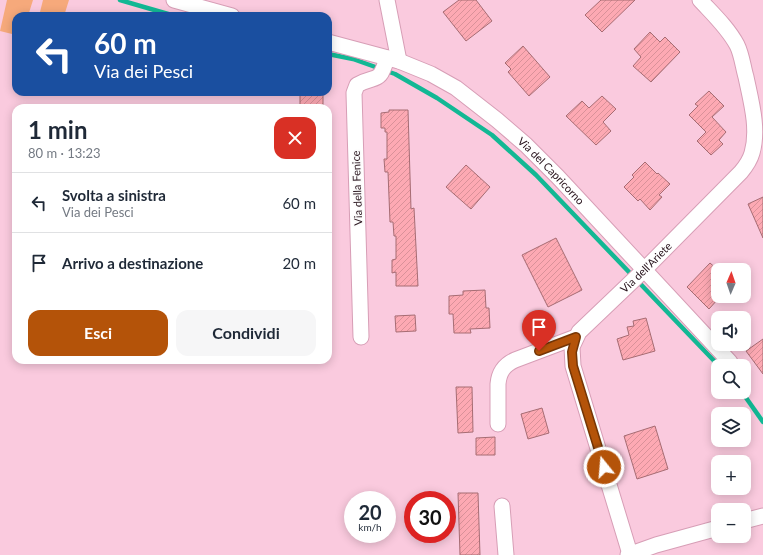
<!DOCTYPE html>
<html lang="it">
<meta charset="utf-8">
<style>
:root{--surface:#fff;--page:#f6f6f7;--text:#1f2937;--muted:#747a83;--line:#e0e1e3;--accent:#b45309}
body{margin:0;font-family:Lato,sans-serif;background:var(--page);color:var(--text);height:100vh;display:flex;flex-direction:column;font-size:15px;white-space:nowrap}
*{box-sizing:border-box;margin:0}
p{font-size:13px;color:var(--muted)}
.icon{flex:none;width:22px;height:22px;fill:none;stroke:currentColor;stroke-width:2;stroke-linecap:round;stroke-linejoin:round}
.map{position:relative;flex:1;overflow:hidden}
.drawer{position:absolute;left:12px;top:104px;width:320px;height:260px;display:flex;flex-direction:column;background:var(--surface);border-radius:12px;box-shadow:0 2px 10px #0003}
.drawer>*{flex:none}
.banner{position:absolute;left:12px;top:12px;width:320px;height:84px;border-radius:12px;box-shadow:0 2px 10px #0003;background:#1a4fa0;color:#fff;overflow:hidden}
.needle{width:26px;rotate:2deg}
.controls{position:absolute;left:711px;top:263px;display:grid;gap:8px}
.controls a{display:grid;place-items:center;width:40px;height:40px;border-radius:8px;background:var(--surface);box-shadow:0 2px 10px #0003;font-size:20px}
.speed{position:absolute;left:344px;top:491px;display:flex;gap:8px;font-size:20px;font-weight:700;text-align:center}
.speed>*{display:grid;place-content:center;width:52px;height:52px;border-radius:50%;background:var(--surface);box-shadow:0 2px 10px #0003;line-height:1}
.speed small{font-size:10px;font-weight:400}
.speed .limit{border:6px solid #d22;background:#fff;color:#111}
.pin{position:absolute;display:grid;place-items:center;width:34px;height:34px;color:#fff;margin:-41px -17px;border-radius:50% 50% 50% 0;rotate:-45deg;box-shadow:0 0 4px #0007}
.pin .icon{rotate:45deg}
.me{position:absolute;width:44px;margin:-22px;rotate:343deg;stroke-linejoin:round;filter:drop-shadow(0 0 3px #0008)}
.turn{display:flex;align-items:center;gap:14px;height:84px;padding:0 16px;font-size:18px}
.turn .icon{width:52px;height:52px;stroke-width:2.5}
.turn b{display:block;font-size:28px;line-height:34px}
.round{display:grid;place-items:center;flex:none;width:42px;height:42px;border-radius:12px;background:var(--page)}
.summary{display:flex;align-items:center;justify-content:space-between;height:68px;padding:0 16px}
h1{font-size:24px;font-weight:700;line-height:30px}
.cta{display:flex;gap:8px;margin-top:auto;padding:8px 16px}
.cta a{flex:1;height:46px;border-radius:12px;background:var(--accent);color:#fff;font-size:16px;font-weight:700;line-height:46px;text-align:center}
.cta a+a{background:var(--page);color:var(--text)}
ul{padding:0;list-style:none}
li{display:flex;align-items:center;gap:12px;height:60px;padding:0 16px;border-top:1px solid var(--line)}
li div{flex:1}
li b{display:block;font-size:15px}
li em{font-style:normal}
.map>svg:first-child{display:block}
.pitch{fill:#f6a97b}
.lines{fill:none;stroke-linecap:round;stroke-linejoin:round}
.stream{stroke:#12b894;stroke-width:4.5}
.building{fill:url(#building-hatch);stroke:#a66c73}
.minor-casing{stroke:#d79eb6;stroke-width:17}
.minor{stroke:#fff;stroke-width:15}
.route-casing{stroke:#753606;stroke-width:10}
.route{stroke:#b45309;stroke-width:7}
.labels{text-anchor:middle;stroke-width:3;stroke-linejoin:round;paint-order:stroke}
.street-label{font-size:11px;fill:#27131c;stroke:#fbfbfb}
</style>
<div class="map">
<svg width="763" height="555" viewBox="0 0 763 555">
<defs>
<pattern id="building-hatch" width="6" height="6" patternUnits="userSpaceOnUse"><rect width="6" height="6" fill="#fda9b3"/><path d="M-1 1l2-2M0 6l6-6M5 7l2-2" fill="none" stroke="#d99199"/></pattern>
</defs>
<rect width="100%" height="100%" fill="#facade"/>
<g class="pitch">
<polygon points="7,0 33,0 28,16 16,16 16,35 0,31"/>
<polygon points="43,0 69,0 64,16 39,16"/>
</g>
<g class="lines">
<g class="stream">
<polyline points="120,0 175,16"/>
<polyline points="328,54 353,59 395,74 437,98 492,135 536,175 719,366"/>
<polyline points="742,392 763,422"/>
</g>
</g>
<g class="building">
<polygon points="459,0 476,0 492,21 466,41 443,12"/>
<polygon points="601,0 635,0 602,32 585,15"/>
<polygon points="650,32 660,42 665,37 680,52 651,82 633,66 641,57 634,49"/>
<polygon points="523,46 550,77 529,96 508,72 511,69 505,63"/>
<polygon points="709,91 724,106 712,117 726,132 719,140 723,144 711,155 697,141 706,132 689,115 698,106 695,104"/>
<polygon points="300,92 323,92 323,108 304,108 304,105 300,105"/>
<polygon points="602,96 616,109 603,122 611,131 596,145 566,116 582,101 589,108"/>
<polygon points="389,110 408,110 411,209 414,208 418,286 396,286 396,272 392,273 392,260 396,259 396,236 394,236 393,222 390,222 388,172 385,172 384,159 387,159 387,132 385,132 385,128 381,128 381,113 389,112"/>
<polygon points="645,162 657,174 658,173 670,184 659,195 662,197 650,210 640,199 638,201 624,187 634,177 632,175"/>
<polygon points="466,165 490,187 471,209 446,187"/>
<polygon points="763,197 763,238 748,204"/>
<polygon points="556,238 582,290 548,307 522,255"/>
<polygon points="710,263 718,270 718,299 709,309 687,287"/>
<polygon points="485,290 486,308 489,308 490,328 470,329 471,333 454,333 453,314 449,314 449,296 463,295 463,291"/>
<polygon points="415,315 416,331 396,332 395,316"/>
<polygon points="646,318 655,351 623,360 617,339 629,335 627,327 634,326 633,321"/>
<polygon points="763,339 763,374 746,351"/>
<polygon points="456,387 472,387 473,432 458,433"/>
<polygon points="542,408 549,433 528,439 521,414"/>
<polygon points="655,426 668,469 637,479 624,436"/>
<polygon points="495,437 495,455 476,455 476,438"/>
<polygon points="458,493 478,493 480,555 460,555"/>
</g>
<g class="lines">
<g class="minor-casing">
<g id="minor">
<polyline points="174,0 232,16"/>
<polyline points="387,0 399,61"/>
<path id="s1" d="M328,42L399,61L431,74L456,88L497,120L526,145L558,177L730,362"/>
<path d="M361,337L354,93L357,85C377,74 379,85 387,58"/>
<path d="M498,424V384C499,372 504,365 515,360L576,337"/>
<polyline points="502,506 506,555"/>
<polyline points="744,521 763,516"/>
<path id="s2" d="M630,554L573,366L572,347L579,332L644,270L741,172C746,166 750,160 752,153C759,129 751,101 746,77C743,67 742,55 737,45C728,28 713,14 700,0"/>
<polyline points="628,555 656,545 718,528"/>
</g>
</g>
<use href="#minor" class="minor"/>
</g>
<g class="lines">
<g class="route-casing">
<polyline id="route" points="539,351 576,337 572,352 573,366 604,467"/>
</g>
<use href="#route" class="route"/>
</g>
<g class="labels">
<g class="street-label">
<text dy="4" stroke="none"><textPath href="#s1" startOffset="263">Via del Capricorno</textPath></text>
<text transform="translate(357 188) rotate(-92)" y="4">Via della Fenice</text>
<text dy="4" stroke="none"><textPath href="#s2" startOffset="325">Via dell'Ariete</textPath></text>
</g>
</g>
</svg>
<div class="controls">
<a><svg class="needle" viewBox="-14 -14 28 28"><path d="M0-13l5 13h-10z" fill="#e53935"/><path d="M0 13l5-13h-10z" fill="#747a83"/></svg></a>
<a><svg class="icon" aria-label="sound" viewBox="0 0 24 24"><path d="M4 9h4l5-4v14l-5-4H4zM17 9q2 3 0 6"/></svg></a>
<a><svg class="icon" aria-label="search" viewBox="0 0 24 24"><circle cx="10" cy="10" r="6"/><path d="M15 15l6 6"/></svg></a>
<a><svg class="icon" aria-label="layers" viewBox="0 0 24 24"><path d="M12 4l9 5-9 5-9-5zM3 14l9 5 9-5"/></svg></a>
<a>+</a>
<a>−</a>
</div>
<div class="speed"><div>20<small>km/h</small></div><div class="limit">30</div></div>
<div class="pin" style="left:539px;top:351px;background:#d93025"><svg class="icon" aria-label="arrive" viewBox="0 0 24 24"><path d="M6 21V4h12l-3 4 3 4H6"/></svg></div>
<svg class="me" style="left:604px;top:467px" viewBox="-20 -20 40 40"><circle r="17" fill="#b45309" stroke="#fff" stroke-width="3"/><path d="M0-11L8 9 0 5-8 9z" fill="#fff"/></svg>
<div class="banner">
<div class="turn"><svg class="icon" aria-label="left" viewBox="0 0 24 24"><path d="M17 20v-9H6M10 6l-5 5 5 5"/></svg><div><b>60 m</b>Via dei Pesci</div></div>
</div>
<section class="drawer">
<div class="summary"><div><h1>1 min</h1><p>80 m · 13:23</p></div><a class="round" style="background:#d93025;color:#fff"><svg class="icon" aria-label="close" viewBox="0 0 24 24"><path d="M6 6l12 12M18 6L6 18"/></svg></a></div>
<ul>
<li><svg class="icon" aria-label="left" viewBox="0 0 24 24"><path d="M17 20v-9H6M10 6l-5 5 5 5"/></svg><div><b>Svolta a sinistra</b><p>Via dei Pesci</p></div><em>60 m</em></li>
<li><svg class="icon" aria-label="arrive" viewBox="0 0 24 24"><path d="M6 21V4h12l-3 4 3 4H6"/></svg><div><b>Arrivo a destinazione</b></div><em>20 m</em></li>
</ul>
<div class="cta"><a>Esci</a><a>Condividi</a></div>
</section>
</div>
